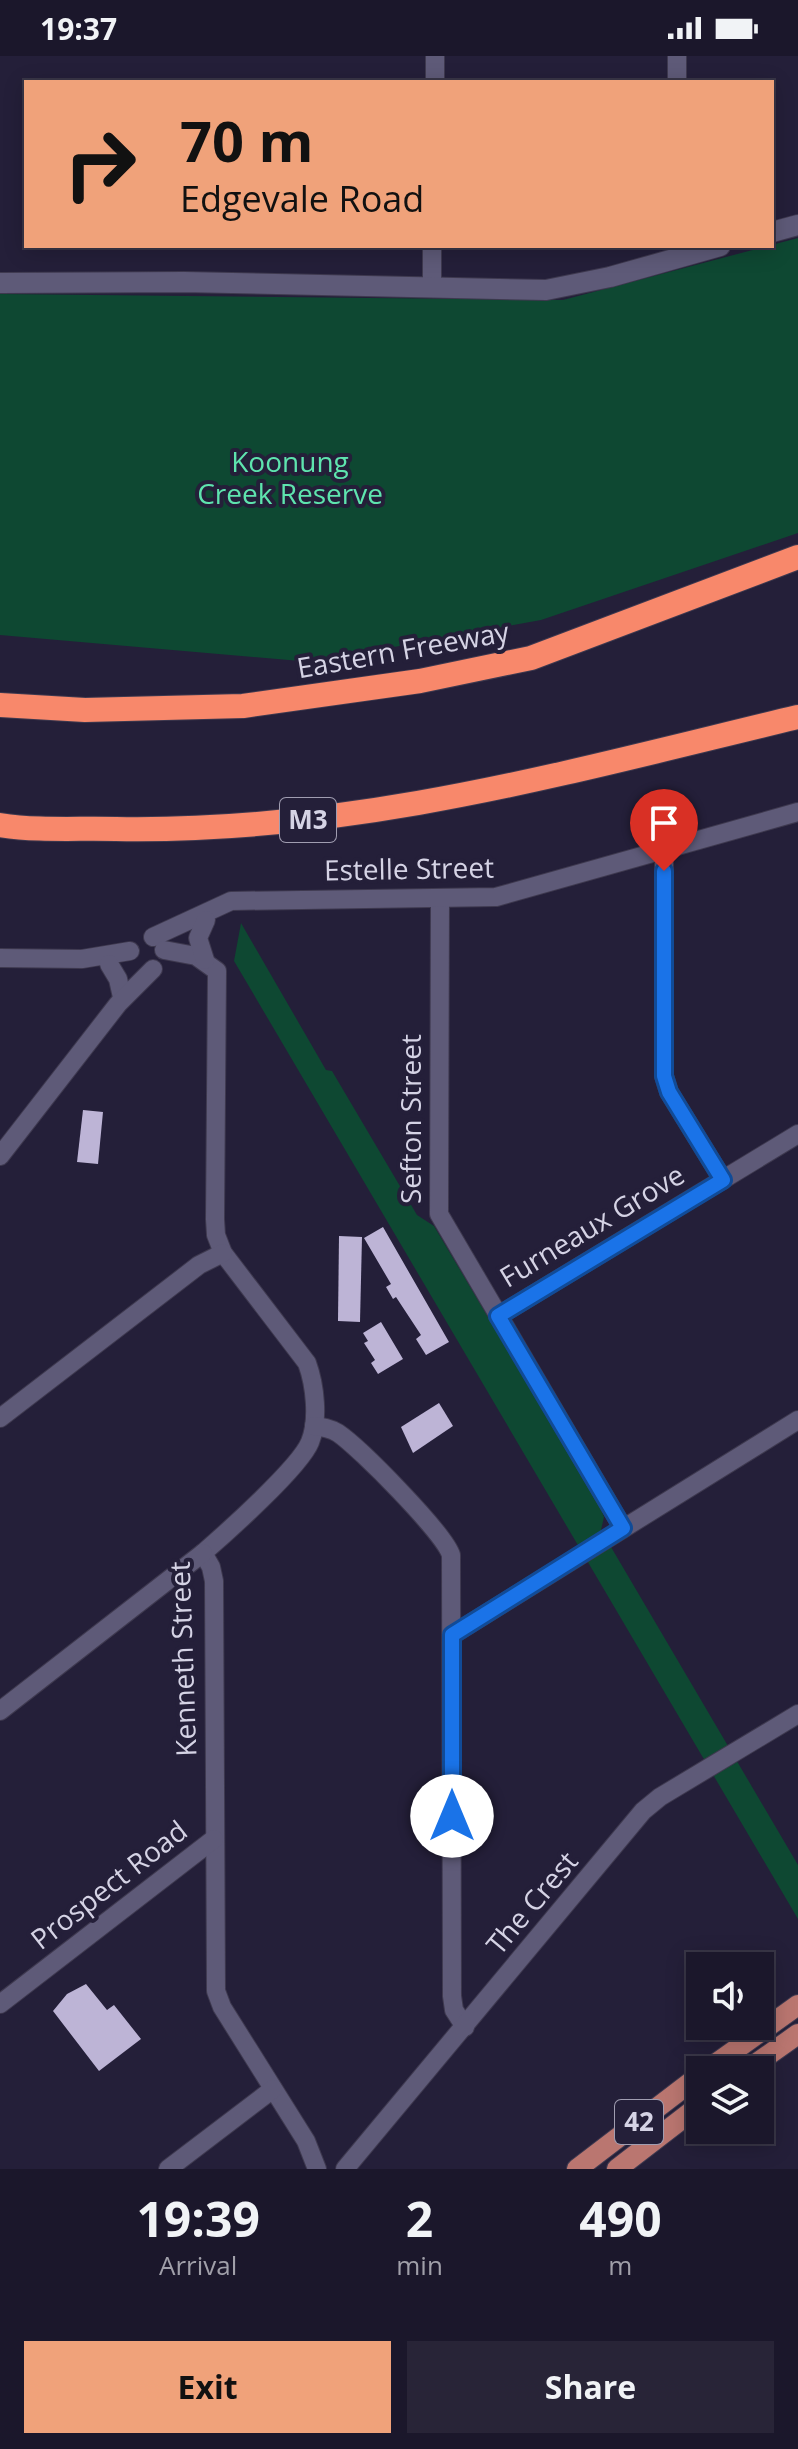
<!DOCTYPE html>
<style>
:root{--surface:#1b172b;--page:#282437;--text:#f1f3f6;--muted:#a09fa9;--line:#393647;--accent:#f0a27a}
body{margin:0;font-family:"Open Sans",sans-serif;background:var(--page);color:var(--text);height:100vh;display:flex;flex-direction:column;font-size:30px;white-space:nowrap}
*{box-sizing:border-box;margin:0}
p{font-size:26px;color:var(--muted)}
.icon{flex:none;width:44px;height:44px;fill:none;stroke:currentColor;stroke-width:2;stroke-linecap:round;stroke-linejoin:round}
.map{position:relative;height:2113px;overflow:hidden}
.panel{display:flex;flex-direction:column;background:var(--surface);flex:1}
.panel>*{flex:none}
.guide{position:absolute;left:24px;top:24px;width:750px;height:168px;border-radius:0px;box-shadow:0 4px 20px #0003,0 0 0 2px var(--line);background:#f0a27a;color:#111;overflow:hidden}
.controls{position:absolute;left:686px;top:1896px;display:grid;gap:16px}
.controls a{display:grid;place-items:center;width:88px;height:88px;border-radius:0px;background:var(--surface);box-shadow:0 4px 20px #0003,0 0 0 2px var(--line);font-size:40px}
.pin{position:absolute;display:grid;place-items:center;width:68px;height:68px;color:#fff;margin:-82px -34px;border-radius:50% 50% 50% 0;rotate:-45deg;box-shadow:0 0 8px #0007}
.pin .icon{rotate:45deg}
.me{position:absolute;width:88px;margin:-44px;rotate:0deg;stroke-linejoin:round;filter:drop-shadow(0 0 6px #0008)}
.turn{display:flex;align-items:center;gap:28px;height:168px;padding:0 24px;font-size:36px}
.turn .icon{width:104px;height:104px;stroke-width:2.5}
.turn b{display:block;font-size:56px;line-height:68px}
.eta{display:flex;justify-content:space-evenly;align-items:center;height:136px;text-align:center}
.eta b{font-size:48px;font-weight:700;line-height:56px}
.action{display:flex;gap:16px;margin-top:auto;padding:16px 24px}
.action a{flex:1;height:92px;border-radius:0px;background:var(--accent);color:#111;font-size:32px;font-weight:700;line-height:92px;text-align:center}
.action a+a{background:var(--page);color:var(--text)}
.status{display:flex;justify-content:space-between;align-items:center;height:56px;padding:0 40px;background:var(--surface);direction:ltr}
.status svg{height:22px;fill:currentColor}
.map>svg:first-child{display:block}
.green{fill:#0e4832}
.building{fill:#bdb4d6}
.lines{fill:none;stroke-linecap:round;stroke-linejoin:round}
.street-casing{stroke:#3e394f;stroke-width:20}
.secondary-casing{stroke:#3e394f;stroke-width:22}
.primary-casing{stroke:#3e394f;stroke-width:22}
.highway-casing{stroke:#3e394f;stroke-width:26}
.street{stroke:#5e5a78;stroke-width:18}
.secondary{stroke:#5e5a78;stroke-width:20}
.primary{stroke:#ba7670;stroke-width:20}
.highway{stroke:#f8886b;stroke-width:24}
.route-casing{stroke:#114b97;stroke-width:20}
.route{stroke:#1a73e8;stroke-width:14}
.labels{text-anchor:middle;stroke-width:8;stroke-linejoin:round;paint-order:stroke}
.shield{fill:#241f39;stroke:#a09db1;stroke-width:2}
.shield-label{font-size:26px;font-weight:bold;fill:#d5d3e5}
.park-label{font-size:28px;fill:#5ee4ae;stroke:#241f39}
.street-label{font-size:28px;fill:#d5d3e5;stroke:#241f39}
</style>
<div class="status"><b>19:37</b><svg viewBox="0 0 49 12"><path d="M0 12V9h3v3zM5 12V6h3v6zM10 12V3h3v9zM15 12V0h3v12zM26 1h20v11H26zM47 4h2v5h-2z"/></svg></div>
<div class="map">
<svg width="798" height="2113" viewBox="0 0 798 2113">
<rect width="100%" height="100%" fill="#241f39"/>
<g class="green">
<polygon points="798,182 798,477 541,564 312,606 0,579 0,238 563,244"/>
<polygon points="241,867 326,1014 332,1015 417,1159 434,1170 599,1448 604,1461 601,1474 798,1809 798,1863 234,905"/>
</g>
<g class="building">
<polygon points="83,1054 103,1056 98,1108 77,1106"/>
<polygon points="383,1171 449,1286 426,1299 416,1283 421,1279 396,1241 393,1243 386,1231 391,1228 364,1182"/>
<polygon points="339,1180 362,1181 360,1266 338,1265"/>
<polygon points="381,1266 403,1303 378,1318 371,1307 375,1304 364,1287 368,1285 363,1277"/>
<polygon points="439,1347 453,1370 413,1397 401,1371"/>
<polygon points="86,1928 107,1954 114,1949 141,1983 99,2015 53,1955 67,1938"/>
</g>
<g class="lines">
<g class="street-casing">
<g id="street">
<polyline points="435,26 435,0"/>
<polyline points="677,26 677,0"/>
<polyline points="432,231 432,190"/>
<polyline points="664,794 664,1020 669,1036 723,1124"/>
<polyline points="440,843 439,1158 623,1472"/>
<polyline points="153,881 231,845 496,841 798,756"/>
<path d="M164,894L196,900L217,915L215,1163L216,1179L223,1197L307,1307C315,1329 319,1364 310,1386C300,1411 226,1477 203,1497L211,1511L214,1525L216,1935L222,1951L306,2085L317,2113"/>
<polyline points="0,902 82,903 130,895"/>
<polyline points="205,904 198,882 206,864"/>
<polyline points="109,908 118,923 122,941"/>
<polyline points="0,1100 118,948 153,913"/>
<polyline points="498,1260 798,1078"/>
<polyline points="0,1362 199,1209 223,1197"/>
<path d="M314,1370C322,1371 330,1372 338,1377C360,1392 444,1477 451,1499L452,1940L454,1954L465,1971"/>
<polyline points="452,1579 798,1364"/>
<polyline points="0,1655 203,1497"/>
<polyline points="0,1948 214,1783"/>
<polyline points="168,2113 273,2033"/>
<polyline points="345,2113 643,1755 660,1741 798,1658"/>
</g>
</g>
<g class="secondary-casing">
<g id="secondary">
<polyline points="772,176 798,169"/>
<polyline points="0,227 184,226 546,234 610,221 720,190"/>
</g>
</g>
<g class="primary-casing">
<g id="primary">
<polyline points="707,2014 798,1949"/>
<polyline points="747,2014 798,1978"/>
<polyline points="577,2113 700,2019"/>
<polyline points="617,2113 700,2049"/>
</g>
</g>
<g class="highway-casing">
<g id="highway">
<polyline points="0,649 85,654 243,650 420,625 531,602 798,501"/>
<path d="M0,769C38,775 77,772 116,773C355,777 568,716 798,661"/>
</g>
</g>
<use href="#street" class="street"/>
<use href="#secondary" class="secondary"/>
<use href="#primary" class="primary"/>
<use href="#highway" class="highway"/>
</g>
<g class="lines">
<g class="route-casing">
<polyline id="route" points="452,1760 452,1579 623,1472 498,1260 723,1124 669,1036 664,1020 664,815"/>
</g>
<use href="#route" class="route"/>
</g>
<g class="labels">
<g class="shield">
<rect x="280" y="742" width="56" height="44" rx="6"/>
<rect x="615" y="2044" width="48" height="44" rx="6"/>
</g>
<g class="shield-label">
<text x="308" y="773">M3</text>
<text x="639" y="2075">42</text>
</g>
<g class="park-label">
<text x="290" y="416">Koonung<tspan x="290" dy="32">Creek Reserve</tspan></text>
</g>
<g class="street-label">
<text transform="translate(403 594) rotate(-10)" y="10">Eastern Freeway</text>
<text transform="translate(409 813) rotate(-1)" y="10">Estelle Street</text>
<text transform="translate(411 1063) rotate(-90)" y="10">Sefton Street</text>
<text transform="translate(592 1170) rotate(-31)" y="10">Furneaux Grove</text>
<text transform="translate(183 1603) rotate(-92)" y="10">Kenneth Street</text>
<text transform="translate(109 1829) rotate(-38)" y="10">Prospect Road</text>
<text transform="translate(532 1847) rotate(-50)" y="10">The Crest</text>
</g>
</g>
</svg>
<div class="controls">
<a><svg class="icon" aria-label="sound" viewBox="0 0 24 24"><path d="M4 9h4l5-4v14l-5-4H4zM17 9q2 3 0 6"/></svg></a>
<a><svg class="icon" aria-label="layers" viewBox="0 0 24 24"><path d="M12 4l9 5-9 5-9-5zM3 14l9 5 9-5"/></svg></a>
</div>
<div class="pin" style="left:664px;top:815px;background:#d93025"><svg class="icon" aria-label="arrive" viewBox="0 0 24 24"><path d="M6 21V4h12l-3 4 3 4H6"/></svg></div>
<svg class="me" style="left:452px;top:1760px" viewBox="-20 -20 40 40"><circle r="19" fill="#fff"/><path d="M0-13L10 11 0 6-10 11z" fill="#1a73e8"/></svg>
<div class="guide">
<div class="turn"><svg class="icon" aria-label="right" viewBox="0 0 24 24"><path d="M7 20v-9h11M14 6l5 5-5 5"/></svg><div><b>70 m</b>Edgevale Road</div></div>
</div>
</div>
<section class="panel">
<div class="eta">
<div><b>19:39</b><p>Arrival</p></div>
<div><b>2</b><p>min</p></div>
<div><b>490</b><p>m</p></div>
</div>
<div class="action"><a>Exit</a><a>Share</a></div>
</section>
